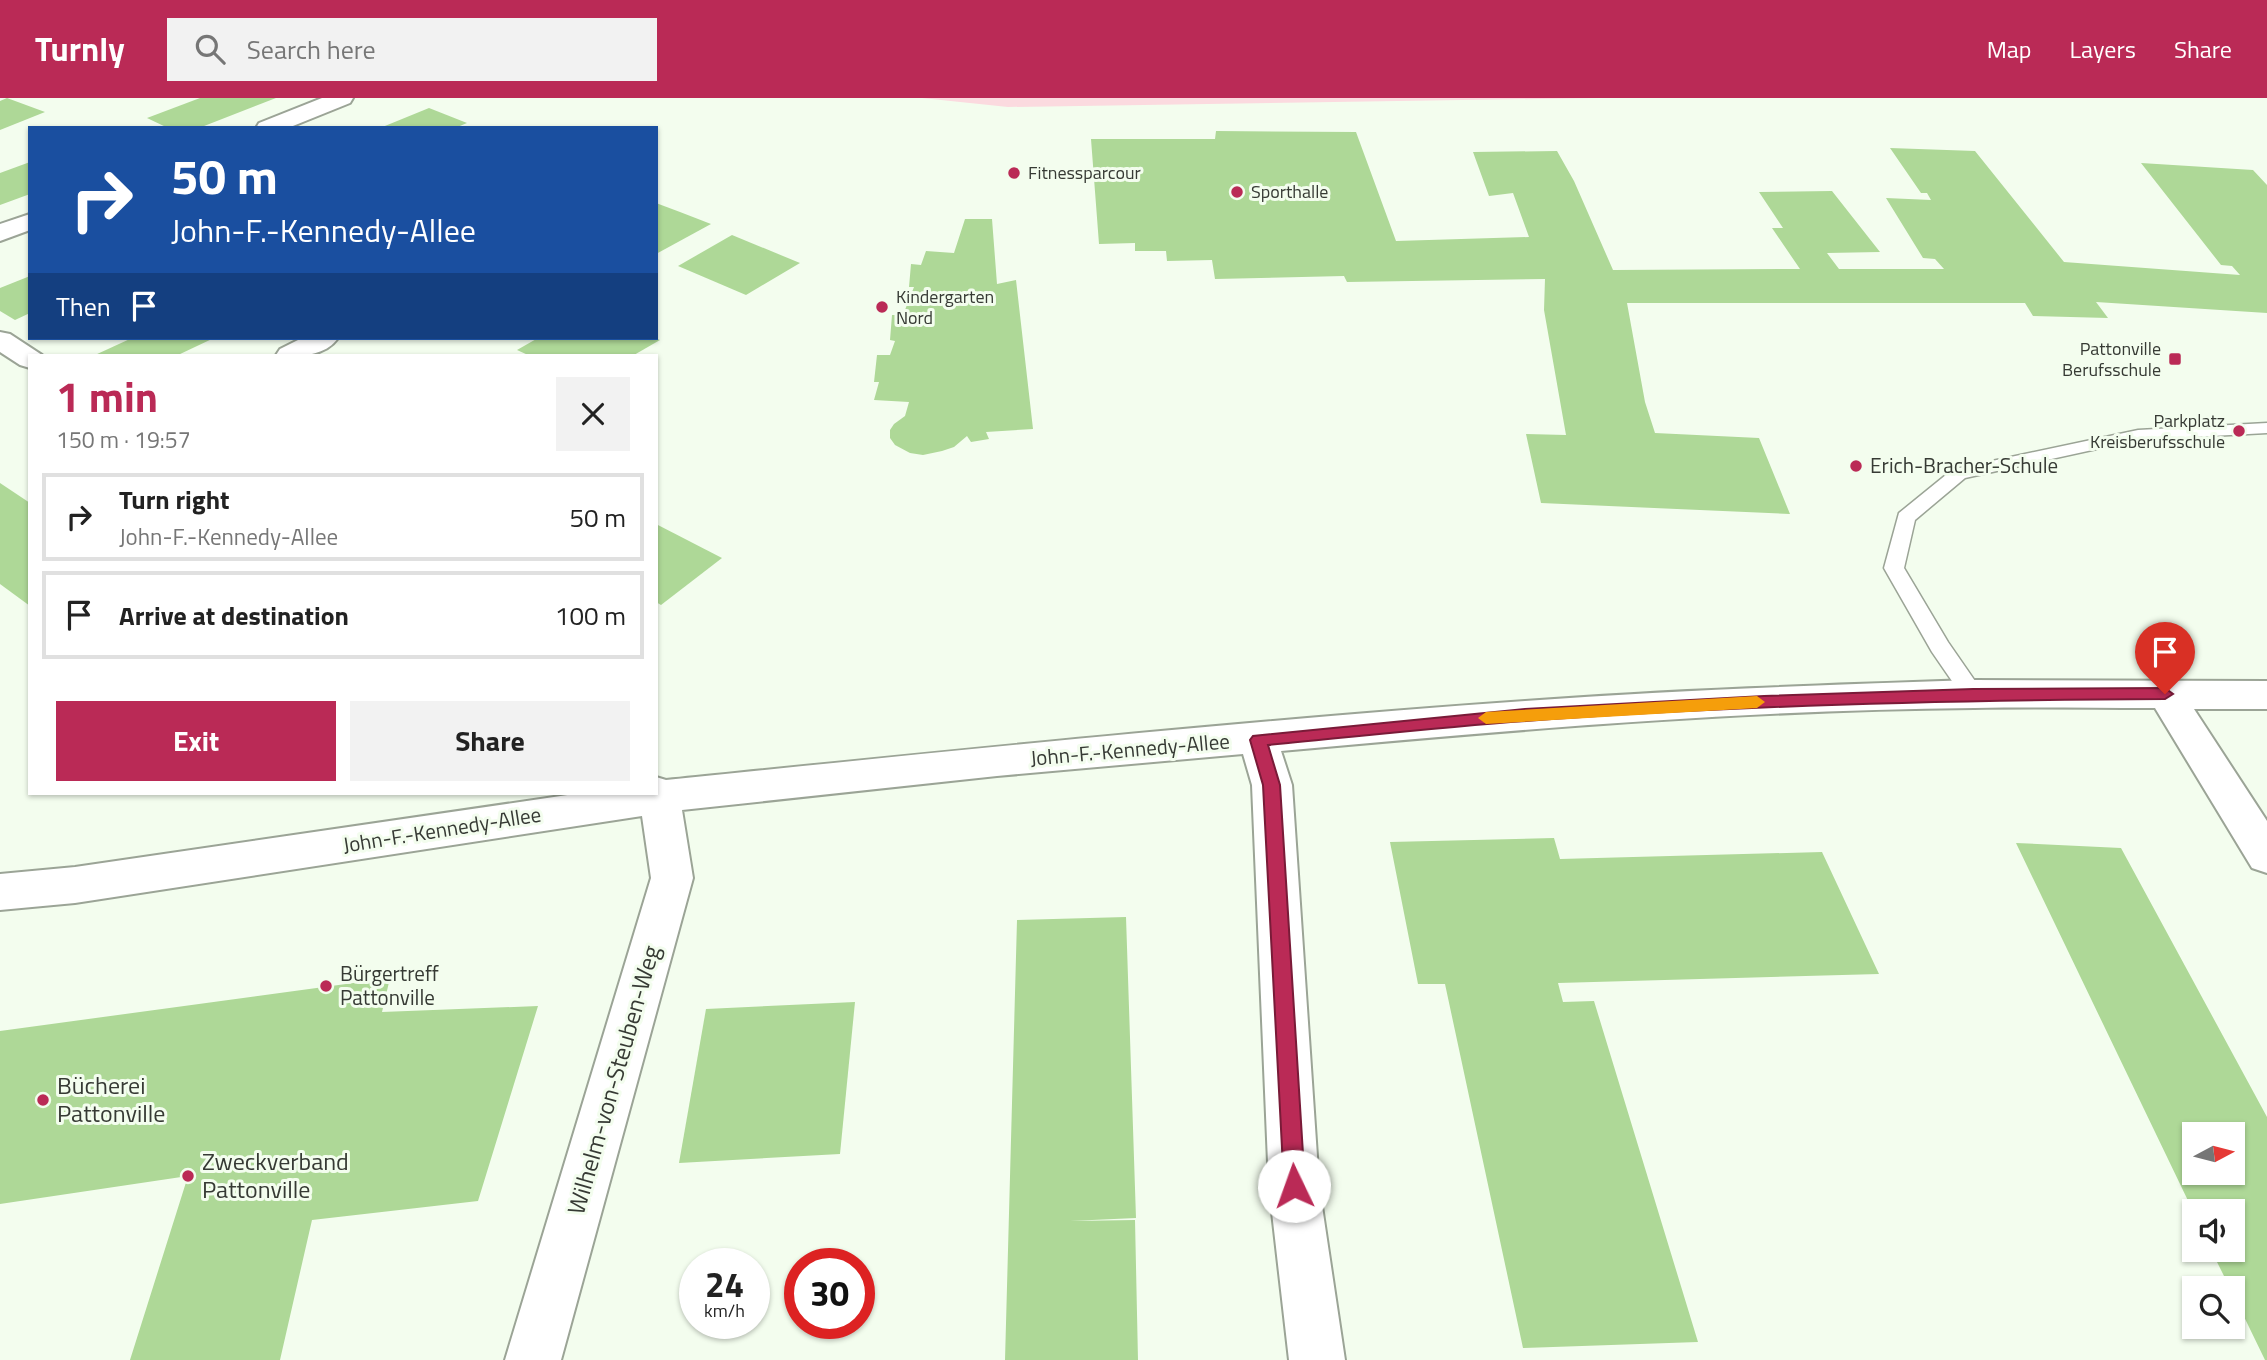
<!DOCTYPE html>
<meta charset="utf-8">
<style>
:root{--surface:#fff;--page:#f2f2f2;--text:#222;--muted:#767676;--line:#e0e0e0;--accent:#ba2a56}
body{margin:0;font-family:"Titillium Web",sans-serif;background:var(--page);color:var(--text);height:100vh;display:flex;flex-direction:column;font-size:26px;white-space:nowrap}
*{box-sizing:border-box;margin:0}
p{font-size:23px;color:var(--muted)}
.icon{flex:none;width:38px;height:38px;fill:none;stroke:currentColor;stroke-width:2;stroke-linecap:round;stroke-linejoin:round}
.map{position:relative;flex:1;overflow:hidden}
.panel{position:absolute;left:28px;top:256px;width:630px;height:441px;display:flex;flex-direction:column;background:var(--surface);border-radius:0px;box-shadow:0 2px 5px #0004}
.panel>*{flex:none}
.guide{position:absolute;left:28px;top:28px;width:630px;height:214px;border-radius:0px;box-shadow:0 2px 5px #0004;background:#1a4fa0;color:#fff;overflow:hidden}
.needle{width:46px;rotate:83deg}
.tools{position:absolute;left:2182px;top:1024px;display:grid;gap:14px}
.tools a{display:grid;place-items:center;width:63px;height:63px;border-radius:0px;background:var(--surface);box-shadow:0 2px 5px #0004;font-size:35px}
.speed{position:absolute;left:679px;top:1150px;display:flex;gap:14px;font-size:35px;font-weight:700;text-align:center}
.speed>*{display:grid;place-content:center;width:91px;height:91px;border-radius:50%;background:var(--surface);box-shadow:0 2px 5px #0004;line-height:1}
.speed small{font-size:18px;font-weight:400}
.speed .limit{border:10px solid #d22;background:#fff;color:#111}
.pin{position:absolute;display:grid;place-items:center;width:60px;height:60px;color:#fff;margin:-72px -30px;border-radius:50% 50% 50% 0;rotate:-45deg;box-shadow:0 0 7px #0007}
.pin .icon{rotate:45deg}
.me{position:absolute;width:77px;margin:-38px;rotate:357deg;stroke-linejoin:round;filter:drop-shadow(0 0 5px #0008)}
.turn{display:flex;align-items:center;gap:24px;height:147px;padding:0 28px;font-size:32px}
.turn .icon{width:91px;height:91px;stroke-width:2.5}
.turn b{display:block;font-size:49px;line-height:60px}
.then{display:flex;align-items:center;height:66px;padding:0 28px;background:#0003;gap:14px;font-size:26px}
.round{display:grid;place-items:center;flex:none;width:74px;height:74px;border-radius:0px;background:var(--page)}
.headline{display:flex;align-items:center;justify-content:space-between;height:119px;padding:0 28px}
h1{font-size:42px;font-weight:700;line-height:52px;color:var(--accent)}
.primary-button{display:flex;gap:14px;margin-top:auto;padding:14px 28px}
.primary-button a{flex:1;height:80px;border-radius:0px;background:var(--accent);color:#fff;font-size:28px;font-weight:700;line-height:80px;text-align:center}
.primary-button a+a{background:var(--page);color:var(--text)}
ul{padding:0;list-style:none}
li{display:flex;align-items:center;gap:21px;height:88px;margin:0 14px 10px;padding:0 14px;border:4px solid var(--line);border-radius:0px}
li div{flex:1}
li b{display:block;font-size:26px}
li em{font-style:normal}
header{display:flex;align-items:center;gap:42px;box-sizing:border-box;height:98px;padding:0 35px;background:var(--accent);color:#fff}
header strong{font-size:33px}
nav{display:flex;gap:38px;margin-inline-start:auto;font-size:24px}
.search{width:490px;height:63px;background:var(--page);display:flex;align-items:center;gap:18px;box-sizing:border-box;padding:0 24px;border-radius:0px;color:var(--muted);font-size:26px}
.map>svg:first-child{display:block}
.green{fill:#fbdadf}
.building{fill:#aed897;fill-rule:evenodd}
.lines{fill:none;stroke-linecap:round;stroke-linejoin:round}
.service-casing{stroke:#9ba496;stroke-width:3}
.minor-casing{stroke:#9ba496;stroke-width:4}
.service{fill:#fff;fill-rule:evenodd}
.minor{fill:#fff;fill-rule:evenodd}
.route{fill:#ba2a56;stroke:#791b38;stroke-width:2}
.slow{fill:#f59e0b}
.poi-dot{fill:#ba2a56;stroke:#f3fdee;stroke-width:2.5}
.labels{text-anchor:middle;stroke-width:6;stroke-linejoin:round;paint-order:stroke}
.far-poi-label{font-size:18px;fill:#363a34;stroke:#f3fdee;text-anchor:start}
.poi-label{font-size:21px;fill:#363a34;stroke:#f3fdee;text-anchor:start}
.street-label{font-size:21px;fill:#363a34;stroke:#f3fdee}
.near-street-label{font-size:24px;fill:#363a34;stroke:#f3fdee}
.near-poi-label{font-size:24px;fill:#363a34;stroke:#f3fdee;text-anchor:start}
</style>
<header>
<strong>Turnly</strong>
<div class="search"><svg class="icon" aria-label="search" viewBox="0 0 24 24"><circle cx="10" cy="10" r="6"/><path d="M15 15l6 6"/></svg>Search here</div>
<nav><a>Map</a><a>Layers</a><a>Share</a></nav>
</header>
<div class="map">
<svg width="2267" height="1262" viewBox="0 0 2267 1262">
<rect width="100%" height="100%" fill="#f3fdee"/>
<polygon class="green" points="922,0 1599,0 1008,9"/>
<g class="building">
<polygon points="7,0 45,14 0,32 0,3"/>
<polygon points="200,0 276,0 199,30 168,30 147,20"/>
<polygon points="429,10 467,25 455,30 380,30"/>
<polygon points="1216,33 1356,34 1396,143 1529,139 1513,95 1489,98 1473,54 1557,53 1574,83 1613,172 1800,171 1772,130 1783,130 1759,94 1832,93 1880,154 1827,155 1839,171 1944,171 1935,161 1923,160 1886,100 1931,102 1927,95 1921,95 1890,50 1975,53 2064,164 2240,177 2232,168 2221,167 2141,65 2253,72 2267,87 2267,215 2096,204 2108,220 2033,218 2025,205 1627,205 1645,304 1655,335 1759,340 1790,416 1541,405 1526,336 1566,337 1544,212 1545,181 1347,184 1344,178 1215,181 1212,162 1167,163 1166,153 1135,153 1135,145 1099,146 1091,41 1215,41"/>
<polygon points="30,64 30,96 0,107 0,75"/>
<polygon points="656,105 680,114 711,126 656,156"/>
<polygon points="965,121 992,121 997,186 1016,182 1033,331 986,334 989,341 971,344 967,338 954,349 942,353 923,357 910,355 895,347 890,340 890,332 894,326 905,318 909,304 874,302 879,284 874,284 877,257 890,257 895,243 890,242 892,217 903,217 914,189 909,189 911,166 921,167 926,153 954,155"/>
<polygon points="732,137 800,165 746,197 678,168"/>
<polygon points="30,178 30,215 15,222 0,213 0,190"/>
<polygon points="132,240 214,240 178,257 95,257"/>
<polygon points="538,240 655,240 660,242 634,257 528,257 517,252"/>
<polygon points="0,385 30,405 30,508 0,486"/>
<polygon points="656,426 722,460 661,507 656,504"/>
<polygon points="1554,740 1560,761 1822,754 1879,876 1558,885 1563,904 1594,903 1698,1244 1523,1250 1445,886 1418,886 1390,744"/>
<path d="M2016,745L2121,750L2267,1019V1262H2265L2233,1196V1190H2230L2211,1152H2233V1113H2193ZM2194,1036H2233V1074H2194Z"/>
<polygon points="1126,819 1136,1120 1070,1123 1135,1122 1138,1262 1005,1262 1017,822"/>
<polygon points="390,880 382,914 538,908 478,1103 312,1122 280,1262 130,1262 188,1078 0,1106 0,933"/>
<polygon points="855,904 840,1056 679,1065 706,911"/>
</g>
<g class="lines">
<g class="service-casing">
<polygon id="service" points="2267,325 2267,335 2138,342 1965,380 1915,422 1904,470 1948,544 1984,596 1981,602 1973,604 1965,602 1932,554 1884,470 1899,415 1952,372 1959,370 2138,332"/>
</g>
<g class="minor-casing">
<g id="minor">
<polygon points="322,0 353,0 350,5 288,30 256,30 259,25"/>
<polygon points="30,116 30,132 0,143 0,126"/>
<polygon points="0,234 10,236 42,257 30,257 30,270 20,267 0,254"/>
<path d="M302,240H338C324,260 297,258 276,257L280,251Z"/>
<path d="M1973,582L2267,583V611H2194L2267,723V775L2252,770L2155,610C2094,610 2034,609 1974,610C1743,612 1511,632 1281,653L1292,687L1319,1088L1345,1262H1289L1269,1088L1252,687L1243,656L997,678L682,712L693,780L561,1262H505L651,780L642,718L75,805L0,812V776L75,769L581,695H656V679L666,682C952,653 1239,623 1525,603C1674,592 1824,587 1973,582Z"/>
</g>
</g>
<use href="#service" class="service"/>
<use href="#minor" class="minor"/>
</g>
<path class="route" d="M2165,590L2173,596L2165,601C1952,602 1738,607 1526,623C1440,629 1354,639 1268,647L1280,687L1305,1088L1302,1096L1294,1099L1287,1096L1284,1088L1263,687L1250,642L1253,638L1525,611L1764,598L1973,591Z"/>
<polygon class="slow" points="1757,598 1765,604 1757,610 1486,626 1478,620 1486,614"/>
<g class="poi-dot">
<circle cx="1014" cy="75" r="7"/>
<circle cx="1237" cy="94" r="7"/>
<circle cx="882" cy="209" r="7"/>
<rect x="2168" y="254" width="14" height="14" rx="3.5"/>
<circle cx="2239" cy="333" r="7"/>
<circle cx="1856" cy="368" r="7"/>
<circle cx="326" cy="888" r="7"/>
<circle cx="43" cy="1002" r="7"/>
<circle cx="188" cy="1078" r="7"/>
</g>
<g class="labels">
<g class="far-poi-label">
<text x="1028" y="81">Fitnessparcour</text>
<text x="1251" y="100">Sporthalle</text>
<text x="896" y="205">Kindergarten<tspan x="896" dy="21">Nord</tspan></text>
<text x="2161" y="257" text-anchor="end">Pattonville<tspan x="2161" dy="21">Berufsschule</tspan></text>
<text x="2225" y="329" text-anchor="end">Parkplatz<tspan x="2225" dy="21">Kreisberufsschule</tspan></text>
</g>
<g class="poi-label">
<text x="1870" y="375">Erich-Bracher-Schule</text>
<text x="340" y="883">Bürgertreff<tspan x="340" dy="24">Pattonville</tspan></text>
</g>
<g class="street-label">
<text transform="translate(1130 652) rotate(-5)" y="7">John-F.-Kennedy-Allee</text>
<text transform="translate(442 732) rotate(-9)" y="7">John-F.-Kennedy-Allee</text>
</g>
<g class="near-street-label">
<text transform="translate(614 982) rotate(-74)" y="8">Wilhelm-von-Steuben-Weg</text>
</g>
<g class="near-poi-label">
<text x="57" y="996">Bücherei<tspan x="57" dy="28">Pattonville</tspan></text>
<text x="202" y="1072">Zweckverband<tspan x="202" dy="28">Pattonville</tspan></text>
</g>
</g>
</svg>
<div class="tools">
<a><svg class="needle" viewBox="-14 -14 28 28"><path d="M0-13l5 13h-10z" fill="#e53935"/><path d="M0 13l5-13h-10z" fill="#767676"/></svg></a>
<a><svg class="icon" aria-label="sound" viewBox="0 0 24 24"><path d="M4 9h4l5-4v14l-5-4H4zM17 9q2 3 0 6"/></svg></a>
<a><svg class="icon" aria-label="search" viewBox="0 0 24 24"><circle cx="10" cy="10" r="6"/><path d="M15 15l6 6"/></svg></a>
</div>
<div class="speed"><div>24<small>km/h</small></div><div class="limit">30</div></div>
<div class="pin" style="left:2165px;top:596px;background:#d93025"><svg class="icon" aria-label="arrive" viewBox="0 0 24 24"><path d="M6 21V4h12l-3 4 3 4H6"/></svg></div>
<svg class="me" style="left:1294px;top:1088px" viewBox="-20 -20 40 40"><circle r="19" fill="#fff"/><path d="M0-13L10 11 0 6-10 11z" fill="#ba2a56"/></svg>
<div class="guide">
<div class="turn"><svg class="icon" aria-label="right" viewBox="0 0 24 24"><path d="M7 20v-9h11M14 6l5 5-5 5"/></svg><div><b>50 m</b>John-F.-Kennedy-Allee</div></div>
<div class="then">Then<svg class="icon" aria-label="arrive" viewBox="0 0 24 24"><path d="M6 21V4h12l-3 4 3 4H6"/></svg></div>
</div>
<section class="panel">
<div class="headline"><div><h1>1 min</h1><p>150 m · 19:57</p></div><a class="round"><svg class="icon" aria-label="close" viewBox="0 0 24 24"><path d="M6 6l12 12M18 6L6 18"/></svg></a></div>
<ul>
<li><svg class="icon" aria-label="right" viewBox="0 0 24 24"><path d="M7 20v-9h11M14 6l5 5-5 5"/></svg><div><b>Turn right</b><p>John-F.-Kennedy-Allee</p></div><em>50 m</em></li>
<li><svg class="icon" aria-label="arrive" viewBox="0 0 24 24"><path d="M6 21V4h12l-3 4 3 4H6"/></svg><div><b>Arrive at destination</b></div><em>100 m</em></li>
</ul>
<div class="primary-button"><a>Exit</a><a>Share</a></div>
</section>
</div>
